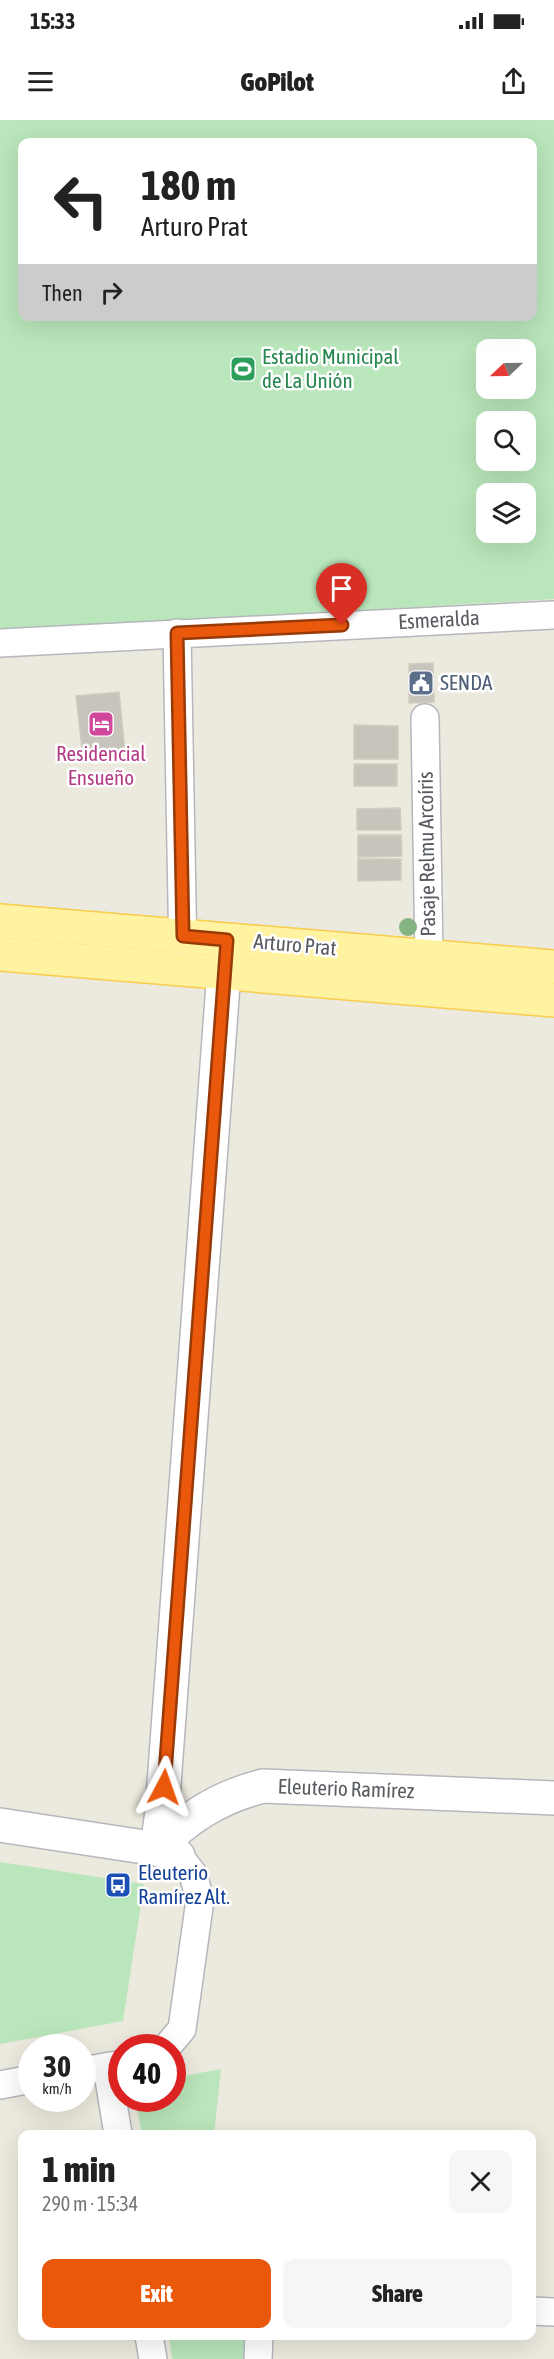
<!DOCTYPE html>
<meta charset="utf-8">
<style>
:root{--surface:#fff;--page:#f6f6f6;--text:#222;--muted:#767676;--accent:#ea580c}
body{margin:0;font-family:"Asap Condensed",sans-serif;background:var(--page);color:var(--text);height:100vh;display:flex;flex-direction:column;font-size:22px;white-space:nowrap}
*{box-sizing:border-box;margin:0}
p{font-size:20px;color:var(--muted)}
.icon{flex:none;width:33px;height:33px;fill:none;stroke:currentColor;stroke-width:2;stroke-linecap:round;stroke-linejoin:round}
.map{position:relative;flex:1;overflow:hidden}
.panel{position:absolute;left:18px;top:2010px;width:518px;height:210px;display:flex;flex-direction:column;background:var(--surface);border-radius:12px;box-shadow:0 6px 24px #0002}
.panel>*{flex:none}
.guide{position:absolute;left:18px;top:18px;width:519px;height:183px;border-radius:12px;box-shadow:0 6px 24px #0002;background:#fff;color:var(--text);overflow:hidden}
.needle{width:39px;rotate:248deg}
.fabs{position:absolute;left:476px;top:219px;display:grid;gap:12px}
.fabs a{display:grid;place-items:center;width:60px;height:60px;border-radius:12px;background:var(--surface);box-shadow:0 6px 24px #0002;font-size:30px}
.speed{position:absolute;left:18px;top:1914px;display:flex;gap:12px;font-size:30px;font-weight:700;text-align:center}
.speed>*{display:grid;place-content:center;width:78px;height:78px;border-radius:50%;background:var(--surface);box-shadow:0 6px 24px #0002;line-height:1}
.speed small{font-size:15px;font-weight:400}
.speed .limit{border:9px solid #d22;background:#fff;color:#111}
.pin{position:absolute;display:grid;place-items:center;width:51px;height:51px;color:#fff;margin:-62px -26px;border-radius:50% 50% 50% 0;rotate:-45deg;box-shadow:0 0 6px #0007}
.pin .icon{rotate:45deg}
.me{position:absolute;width:66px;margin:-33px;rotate:4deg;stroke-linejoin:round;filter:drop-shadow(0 0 4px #0008)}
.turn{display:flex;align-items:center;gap:21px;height:126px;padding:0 24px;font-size:27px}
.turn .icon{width:78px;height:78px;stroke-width:2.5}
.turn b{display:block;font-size:42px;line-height:51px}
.then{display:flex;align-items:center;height:57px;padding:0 24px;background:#0003;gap:12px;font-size:22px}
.round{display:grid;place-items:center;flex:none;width:63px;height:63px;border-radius:12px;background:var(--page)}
.summary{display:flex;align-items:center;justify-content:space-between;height:102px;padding:0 24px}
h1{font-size:36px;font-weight:800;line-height:45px}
.button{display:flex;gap:12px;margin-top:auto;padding:12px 24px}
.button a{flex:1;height:69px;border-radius:12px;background:var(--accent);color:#fff;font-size:24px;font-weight:800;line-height:69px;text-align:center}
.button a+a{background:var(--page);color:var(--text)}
.status{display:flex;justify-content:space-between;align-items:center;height:42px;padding:0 30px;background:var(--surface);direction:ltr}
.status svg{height:16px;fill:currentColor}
header{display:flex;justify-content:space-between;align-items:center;height:78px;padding:0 24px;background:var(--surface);font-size:27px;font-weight:800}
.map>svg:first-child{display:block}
.green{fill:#b9e6ba;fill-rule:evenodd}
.building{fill:#c7c4bc;stroke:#d1cbbd;stroke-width:1.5}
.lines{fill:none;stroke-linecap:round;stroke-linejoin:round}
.minor-casing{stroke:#b5b7bd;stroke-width:30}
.tertiary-casing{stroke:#b5b7bd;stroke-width:36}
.primary-casing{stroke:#f8cc4c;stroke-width:36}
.path{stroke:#92c7a2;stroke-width:4;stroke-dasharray:6 3;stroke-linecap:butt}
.minor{stroke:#fff;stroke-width:27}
.tertiary{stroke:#fff;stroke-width:33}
.primary{stroke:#fff2a0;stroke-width:33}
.tree{fill:#85b382}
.route-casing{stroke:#983908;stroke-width:15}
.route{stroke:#ea580c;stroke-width:10}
.labels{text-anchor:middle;stroke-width:5;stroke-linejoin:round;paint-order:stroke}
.leisure-label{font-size:21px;fill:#27864d;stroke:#fff;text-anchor:start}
.street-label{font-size:21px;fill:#585c61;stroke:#fff}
.service-label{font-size:21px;fill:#4e5e75;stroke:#fff;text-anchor:start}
.hotel-label{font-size:21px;fill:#b23c85;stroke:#fff}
.transit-label{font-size:21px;fill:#164399;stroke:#fff;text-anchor:start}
</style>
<div class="status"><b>15:33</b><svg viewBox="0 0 49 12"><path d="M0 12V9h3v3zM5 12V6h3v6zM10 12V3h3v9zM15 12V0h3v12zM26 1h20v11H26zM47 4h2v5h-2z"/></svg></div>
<header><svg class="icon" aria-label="menu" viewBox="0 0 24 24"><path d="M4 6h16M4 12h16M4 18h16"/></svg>GoPilot<svg class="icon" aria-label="share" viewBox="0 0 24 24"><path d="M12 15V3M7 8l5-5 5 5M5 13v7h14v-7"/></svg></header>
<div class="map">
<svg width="554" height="2239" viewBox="0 0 554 2239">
<rect width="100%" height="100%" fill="#ece9de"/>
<g class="green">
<path d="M0,0H554V479L0,512ZM22,22H532V196H22ZM486,230H525V268H486ZM486,302H525V340H486ZM486,374H525V412H486Z"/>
<polygon points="0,1742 144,1764 123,1901 0,1924"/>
<polygon points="221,1949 214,2014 142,2014 135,1979 172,1978 173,1958"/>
<polygon points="169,2216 244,2216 244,2239 172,2239"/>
</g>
<g class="building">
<polygon points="433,543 434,582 409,583 409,544"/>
<polygon points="119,572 125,633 83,637 76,576"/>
<polygon points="354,605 398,606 398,639 354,639"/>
<rect x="354" y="644" width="43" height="22"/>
<polygon points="400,688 401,710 357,710 357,689"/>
<polygon points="358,715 401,715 402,736 358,737"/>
<polygon points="358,739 401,739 401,760 358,761"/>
</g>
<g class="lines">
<g class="minor-casing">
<g id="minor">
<polyline points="177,513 183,836"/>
<polyline points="0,523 554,495"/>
<polyline points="425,598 429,837 426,855"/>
<polyline points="166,1928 182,1909 200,1780 193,1754 180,1737"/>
<polyline points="107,1947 118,2014"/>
<polyline points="82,1951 122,1944"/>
<polyline points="0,1965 32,1959"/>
<polyline points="531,2191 554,2192"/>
<polyline points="149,2216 153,2239"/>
<polyline points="258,2239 259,2216"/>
</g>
</g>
<g class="tertiary-casing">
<g id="tertiary">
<polyline points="0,1705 157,1729 178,1736"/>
<polyline points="157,1729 162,1691 226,824"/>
<path d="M157,1729C187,1697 220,1677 263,1666L554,1678"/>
</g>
</g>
<g class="primary-casing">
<g id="primary">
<polyline points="0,801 554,847"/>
<polyline points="0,834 554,880"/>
</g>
</g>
<polyline class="path" points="44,1987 78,1982"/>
<use href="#minor" class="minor"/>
<use href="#tertiary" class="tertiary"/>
<use href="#primary" class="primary"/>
</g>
<circle class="tree" cx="408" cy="807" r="9"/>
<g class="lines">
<g class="route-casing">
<polyline id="route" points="164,1667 227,820 183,816 177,513 342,505"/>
</g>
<use href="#route" class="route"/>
</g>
<defs>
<g id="stadium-square" transform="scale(1.35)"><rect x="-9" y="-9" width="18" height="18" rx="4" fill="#2e9e5b" stroke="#fff"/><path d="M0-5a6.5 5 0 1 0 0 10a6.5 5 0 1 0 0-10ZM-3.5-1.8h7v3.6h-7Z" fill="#fff"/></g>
<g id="civic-square" transform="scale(1.35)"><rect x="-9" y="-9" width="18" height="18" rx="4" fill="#5c6f8a" stroke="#fff"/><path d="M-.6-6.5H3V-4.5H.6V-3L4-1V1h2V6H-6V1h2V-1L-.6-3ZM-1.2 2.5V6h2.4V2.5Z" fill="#fff"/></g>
<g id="hotel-square" transform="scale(1.35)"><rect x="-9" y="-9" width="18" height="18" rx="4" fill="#d1479c" stroke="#fff"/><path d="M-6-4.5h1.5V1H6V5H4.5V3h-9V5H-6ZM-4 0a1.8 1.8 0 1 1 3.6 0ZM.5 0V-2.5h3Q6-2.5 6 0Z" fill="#fff"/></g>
<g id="bus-square" transform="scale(1.35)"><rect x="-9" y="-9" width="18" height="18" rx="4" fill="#1a4fb4" stroke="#fff"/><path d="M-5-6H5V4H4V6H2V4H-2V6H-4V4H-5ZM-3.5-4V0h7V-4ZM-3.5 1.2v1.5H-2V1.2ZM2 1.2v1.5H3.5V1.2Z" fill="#fff"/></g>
</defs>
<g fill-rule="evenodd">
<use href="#stadium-square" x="243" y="249"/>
<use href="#civic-square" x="421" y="563"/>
<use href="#hotel-square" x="101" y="604"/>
<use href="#bus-square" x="118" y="1765"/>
</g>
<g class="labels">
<g class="leisure-label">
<text x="262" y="244">Estadio Municipal<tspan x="262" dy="24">de La Unión</tspan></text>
</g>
<g class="street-label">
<text transform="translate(439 500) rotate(-3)" y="7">Esmeralda</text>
<text transform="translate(427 734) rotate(-91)" y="7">Pasaje Relmu Arcoíris</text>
<text transform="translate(295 825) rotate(5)" y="7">Arturo Prat</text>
<text transform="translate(346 1669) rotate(2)" y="7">Eleuterio Ramírez</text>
</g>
<g class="service-label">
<text x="440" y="570">SENDA</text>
</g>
<g class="hotel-label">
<text x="101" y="641">Residencial<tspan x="101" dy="24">Ensueño</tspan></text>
</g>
<g class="transit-label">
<text x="138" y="1760">Eleuterio<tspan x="138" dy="24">Ramírez Alt.</tspan></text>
</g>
</g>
</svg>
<div class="fabs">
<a><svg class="needle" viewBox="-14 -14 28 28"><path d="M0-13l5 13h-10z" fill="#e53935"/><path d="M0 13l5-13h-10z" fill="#767676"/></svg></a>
<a><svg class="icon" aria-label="search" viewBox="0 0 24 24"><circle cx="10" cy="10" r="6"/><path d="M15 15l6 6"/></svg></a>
<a><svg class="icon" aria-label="layers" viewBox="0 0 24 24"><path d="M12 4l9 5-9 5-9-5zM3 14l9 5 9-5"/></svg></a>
</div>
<div class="speed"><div>30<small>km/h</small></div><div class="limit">40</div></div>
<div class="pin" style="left:342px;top:505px;background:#d93025"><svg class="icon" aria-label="arrive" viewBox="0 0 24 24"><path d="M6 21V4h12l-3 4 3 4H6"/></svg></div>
<svg class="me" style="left:164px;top:1667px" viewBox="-20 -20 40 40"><path d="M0-17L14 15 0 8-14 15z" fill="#ea580c" stroke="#fff" stroke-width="4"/></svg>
<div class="guide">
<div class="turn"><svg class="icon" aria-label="left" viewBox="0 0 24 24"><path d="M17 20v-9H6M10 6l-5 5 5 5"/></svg><div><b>180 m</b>Arturo Prat</div></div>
<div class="then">Then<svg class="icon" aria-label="right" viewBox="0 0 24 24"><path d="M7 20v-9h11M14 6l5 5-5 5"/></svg></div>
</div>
<section class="panel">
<div class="summary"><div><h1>1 min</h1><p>290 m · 15:34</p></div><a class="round"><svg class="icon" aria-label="close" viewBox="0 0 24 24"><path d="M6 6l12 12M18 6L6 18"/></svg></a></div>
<div class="button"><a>Exit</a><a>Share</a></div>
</section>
</div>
